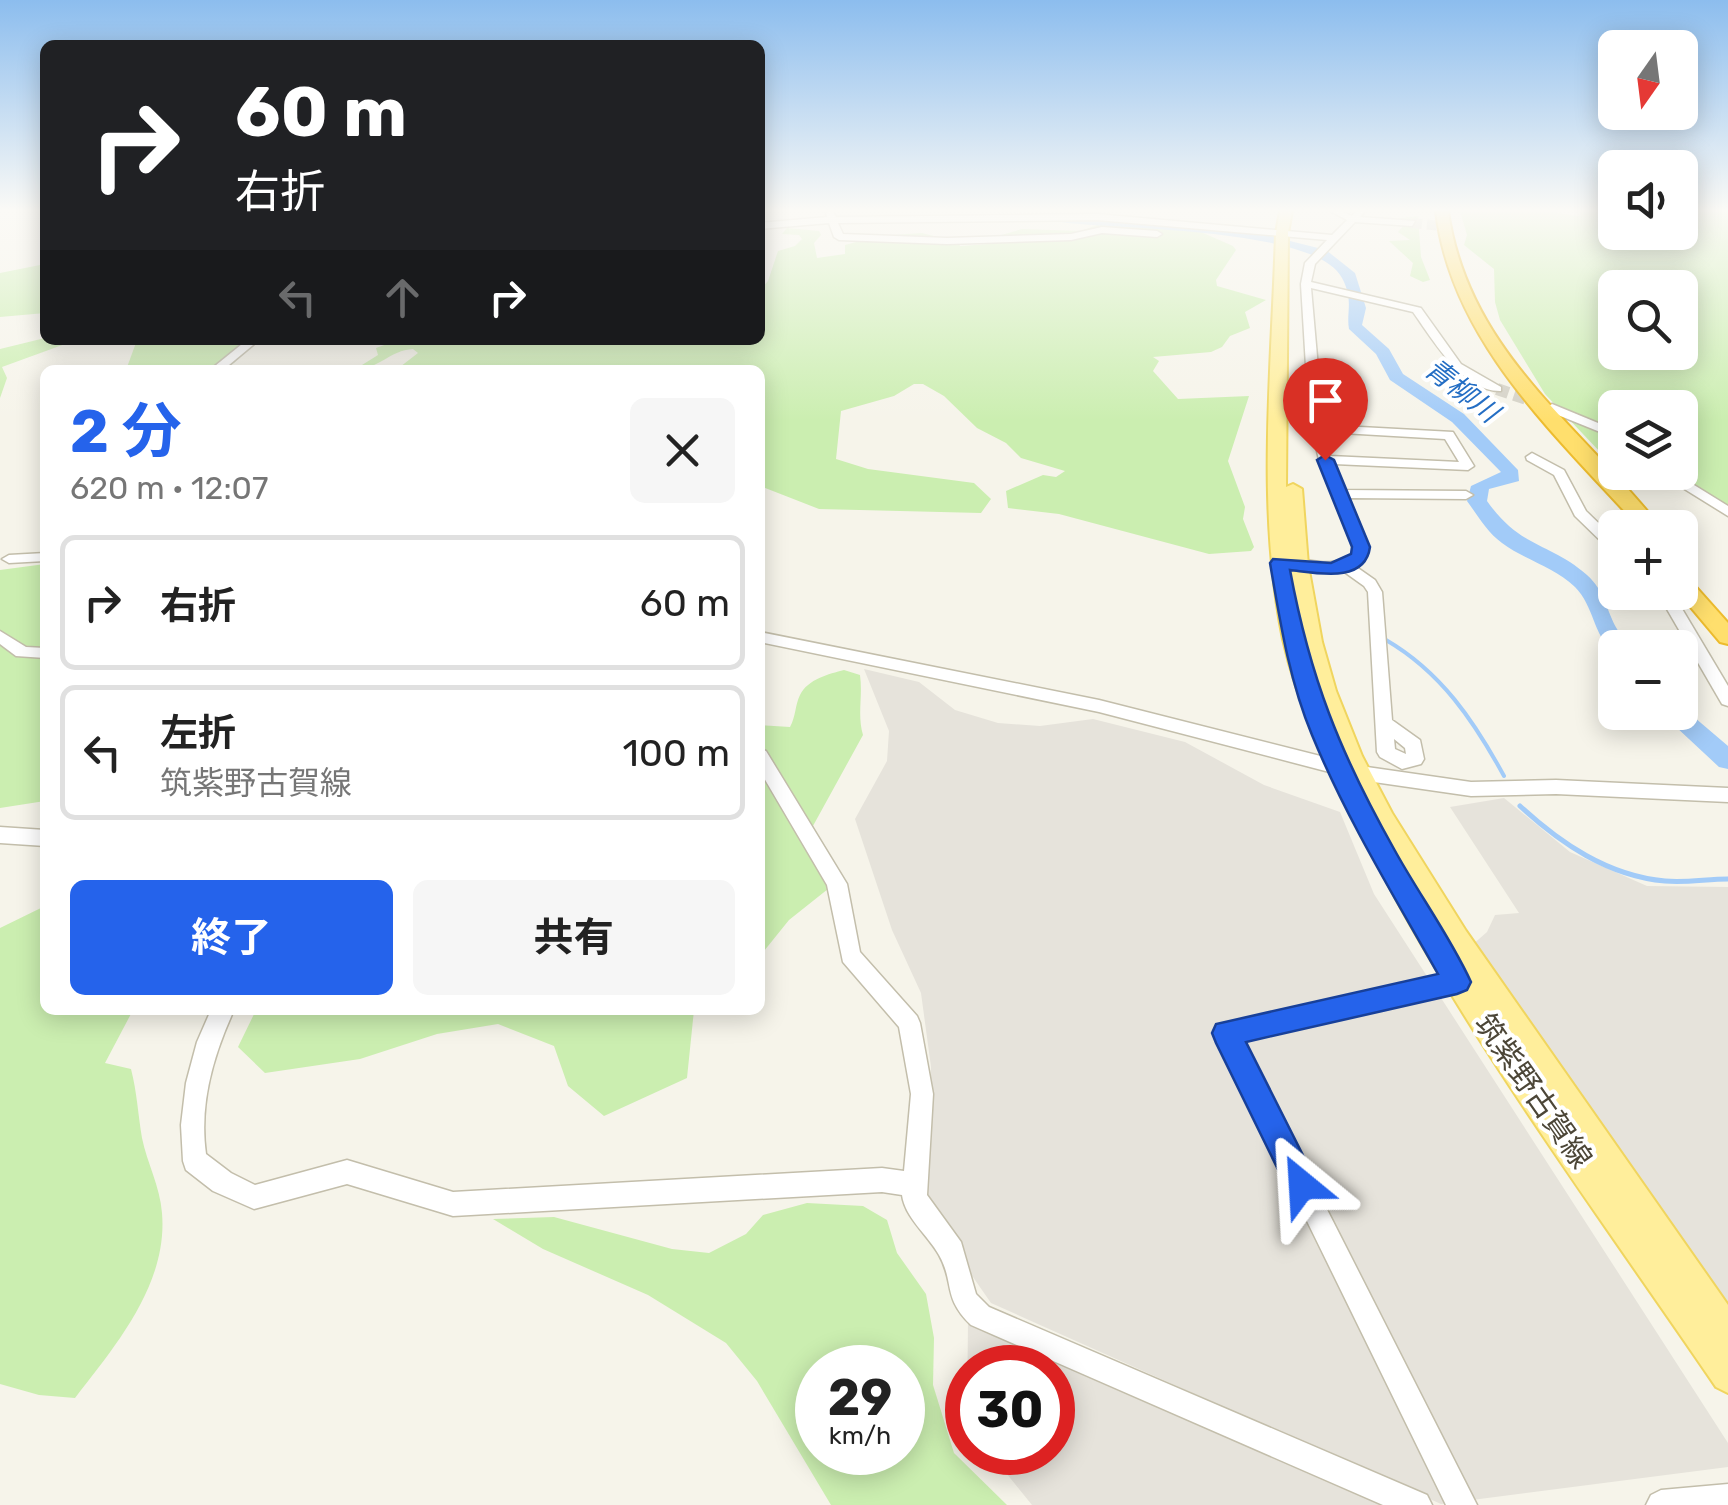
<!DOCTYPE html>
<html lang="ja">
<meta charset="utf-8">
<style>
:root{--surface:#fff;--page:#f6f6f6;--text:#222;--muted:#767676;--line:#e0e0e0;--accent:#2563eb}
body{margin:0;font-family:Rubik,"Noto Sans JP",sans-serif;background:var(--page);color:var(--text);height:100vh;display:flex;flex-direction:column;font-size:38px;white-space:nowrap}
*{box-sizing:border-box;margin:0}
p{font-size:32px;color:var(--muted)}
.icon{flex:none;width:55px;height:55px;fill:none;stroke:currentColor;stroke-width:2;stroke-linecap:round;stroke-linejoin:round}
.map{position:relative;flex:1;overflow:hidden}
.panel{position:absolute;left:40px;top:365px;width:725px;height:650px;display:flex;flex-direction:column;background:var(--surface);border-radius:15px;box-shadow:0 5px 25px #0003}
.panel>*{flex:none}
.top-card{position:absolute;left:40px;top:40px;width:725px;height:305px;border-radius:15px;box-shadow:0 5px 25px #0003;background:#202124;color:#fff;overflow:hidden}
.needle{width:65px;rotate:194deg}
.buttons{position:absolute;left:1598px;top:30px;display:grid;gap:20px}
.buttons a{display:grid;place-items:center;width:100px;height:100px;border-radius:15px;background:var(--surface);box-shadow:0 5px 25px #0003;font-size:50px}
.speed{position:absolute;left:795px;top:1345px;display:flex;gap:20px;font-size:50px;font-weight:700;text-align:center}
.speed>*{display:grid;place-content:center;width:130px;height:130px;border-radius:50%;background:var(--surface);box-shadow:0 5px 25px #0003;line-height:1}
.speed small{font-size:25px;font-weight:400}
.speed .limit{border:15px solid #d22;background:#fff;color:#111}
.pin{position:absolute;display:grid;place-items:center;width:85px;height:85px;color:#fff;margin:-102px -42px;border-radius:50% 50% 50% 0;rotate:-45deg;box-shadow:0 0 10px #0007}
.pin .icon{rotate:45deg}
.me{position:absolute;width:110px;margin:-55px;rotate:333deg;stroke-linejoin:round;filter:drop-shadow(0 0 8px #0008)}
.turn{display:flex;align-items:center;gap:35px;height:210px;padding:0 30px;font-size:45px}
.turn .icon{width:130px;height:130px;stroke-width:2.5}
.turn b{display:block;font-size:70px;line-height:85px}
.lanes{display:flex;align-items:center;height:95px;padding:0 30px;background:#0003;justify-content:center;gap:50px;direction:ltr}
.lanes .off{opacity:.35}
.round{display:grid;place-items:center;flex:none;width:105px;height:105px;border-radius:15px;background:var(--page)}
.summary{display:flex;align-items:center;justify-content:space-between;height:170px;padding:0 30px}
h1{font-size:60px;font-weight:700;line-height:75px;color:var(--accent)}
.action{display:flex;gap:20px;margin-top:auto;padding:20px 30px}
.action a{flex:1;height:115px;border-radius:15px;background:var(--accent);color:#fff;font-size:40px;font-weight:700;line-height:115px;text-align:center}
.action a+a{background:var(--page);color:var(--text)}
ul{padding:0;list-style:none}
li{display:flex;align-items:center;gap:30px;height:135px;margin:0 20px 15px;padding:0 10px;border:5px solid var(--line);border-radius:15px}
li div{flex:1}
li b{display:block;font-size:38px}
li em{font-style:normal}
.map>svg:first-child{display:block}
.industrial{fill:#e6e3db}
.green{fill:#cbeeb0;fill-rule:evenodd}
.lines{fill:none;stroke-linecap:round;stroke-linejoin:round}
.stream-far1{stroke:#a2cbf8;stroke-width:4}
.stream{stroke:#a2cbf8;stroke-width:5}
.river{fill:#a2cbf8;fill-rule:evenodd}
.minor-tunnel-far1{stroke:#d4d1c6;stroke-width:10;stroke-dasharray:10 5;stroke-linecap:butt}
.minor-tunnel{stroke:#d4d1c6;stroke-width:12;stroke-dasharray:12 6;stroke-linecap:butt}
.minor-casing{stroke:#c3beab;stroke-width:3}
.major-casing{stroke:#f0d55f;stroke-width:4}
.highway-casing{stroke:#edbc2e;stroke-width:4}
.minor{fill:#fff;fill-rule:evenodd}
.major{fill:#ffee9b;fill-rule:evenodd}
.highway{fill:#ffdf6d;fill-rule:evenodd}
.route{fill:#2563eb;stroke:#184099;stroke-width:2.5}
.labels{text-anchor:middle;stroke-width:8;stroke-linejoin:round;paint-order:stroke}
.far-water-label{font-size:28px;font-style:italic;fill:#246ec4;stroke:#fff}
.street-label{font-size:30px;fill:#4c4637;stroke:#fff}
</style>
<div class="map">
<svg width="1728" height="1505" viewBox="0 0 1728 1505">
<rect width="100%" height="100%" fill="#f6f4ea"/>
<g class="industrial">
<polygon points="864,669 919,682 955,710 998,723 1040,726 1093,719 1185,742 1264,785 1340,812 1374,894 1728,1443 1728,1467 1441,1504 991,1303 923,1205 931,1067 921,993 892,930 855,819 887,761 889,731"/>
<polygon points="1504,798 1570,852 1647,886 1728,887 1728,1302 1471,946 1487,932 1495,915 1519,913 1450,807"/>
<polygon points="968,1320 1390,1505 1032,1505 990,1453 1052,1452 1052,1368 968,1368 967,1425"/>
</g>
<g class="green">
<path d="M1460,211H1544L1579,216L1581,211H1615V232H1680V211H1728V508L1668,473L1680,472V408H1615V447L1601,453L1545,394L1500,320L1495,302L1494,269L1464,245L1467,235ZM1615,288H1680V352H1615Z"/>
<polygon points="1418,216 1421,257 1430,280 1423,282 1410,276 1413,263 1389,241 1410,240 1398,232 1403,226 1401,218"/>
<path d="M1110,220L1201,232L1233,246L1236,250L1216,280L1217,286L1266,300L1245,312L1250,328L1230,336L1222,347L1211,352L1153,357L1159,361L1153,371L1178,399L1249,396L1228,461L1245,507L1243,519L1254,547L1251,551L1209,554L1059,514L1008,508L1006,491L1043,475L1056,477L1065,471L1021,458L1006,443L977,428L944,396L923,384H914L894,396L841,411L836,459L868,469L974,483L991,499L981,513L819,509L760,486V370H396L418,353L413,349C390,350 378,370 354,370L378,355L376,348L398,340H760V290L768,281L778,251L795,246L802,239L799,235L782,234L787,228L819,231L821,235L814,243L817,258L845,254V245L878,236L922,233L958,242L960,246L989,244L991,238L1022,229L1081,231Z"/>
<polygon points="45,264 45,313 0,317 0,273"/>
<polygon points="45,338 76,340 2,367 7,378 0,398 0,349"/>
<polygon points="137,340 248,340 235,362 224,370 126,370"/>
<polygon points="45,564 45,801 0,808 0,570"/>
<path d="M844,670L860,675C863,696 857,715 863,735L808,835L828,889L789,920L760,956V725L790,727C796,716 795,705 800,695C808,679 829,674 844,670Z"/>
<path d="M45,906V1010H133L105,1063L131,1069C137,1092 138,1115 142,1138C147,1163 160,1186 162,1213C168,1284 116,1345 75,1398L39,1395L0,1384V928Z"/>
<polygon points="256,1010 694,1010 687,1078 604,1116 568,1086 554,1046 498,1024 437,1034 360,1059 265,1073 238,1047"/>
<path d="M807,1203L863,1206L887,1220L897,1253L926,1294L934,1338L933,1385L954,1453L1007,1505H831L757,1381L726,1343L648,1295L543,1249L493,1219L554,1217L672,1249L709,1253L746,1234L763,1215ZM818,1368H902V1452H818Z"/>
</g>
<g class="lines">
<path class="stream-far1" d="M1386,640C1441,672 1474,721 1504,776"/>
<path class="stream" d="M1520,806C1560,843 1608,876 1665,881C1686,883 1707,879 1728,879"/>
<g class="river">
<path d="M1066,215L1137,217L1159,224L1246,230L1326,250L1355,273L1366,308L1362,325L1389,349L1403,374L1464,414L1518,470L1519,481L1489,489L1487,501C1521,549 1549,542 1587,575C1605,591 1606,610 1617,629C1621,636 1627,641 1632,648H1615L1613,653C1593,634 1594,606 1575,587C1554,567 1525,560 1502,543C1487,532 1478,516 1467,501L1471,486L1501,472L1452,422L1390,380L1376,354L1349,329C1346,312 1354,300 1342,278C1316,227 1115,230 1061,222L1060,219Z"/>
<polygon points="1681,706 1728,746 1728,769 1719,767 1660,712 1680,712"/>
</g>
<polyline class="minor-tunnel-far1" points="1412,223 1450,227"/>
<polyline class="minor-tunnel" points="1497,389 1544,405"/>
<g class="minor-casing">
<g id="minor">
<path d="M829,211H833L836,217L1097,214L1332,235L1347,220L1330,211H1341L1352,216L1356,211H1365L1360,217L1415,221L1412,226L1355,222L1315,264L1311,282L1421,308L1461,364L1501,387V391C1463,392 1433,340 1413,312L1311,288L1323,425L1453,432L1474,466L1468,470L1334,464L1344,490L1466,491L1473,495L1466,499L1348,498L1368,547L1364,559L1355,566L1375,580L1382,592L1392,720L1420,740L1424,759L1421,764L1402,769L1380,757L1377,752L1368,592L1364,586L1343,571L1314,572L1285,567L1278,563C1298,550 1325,574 1352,554L1354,547L1319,460L1309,416L1301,284L1305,263L1327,240L1097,220L838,223L843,234L947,238L1071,234L1102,227L1157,231L1162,234L1157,237L1102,233L1071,240L947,244L839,240L834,237L829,223L760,229V223L827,217L826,213ZM1325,432L1445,439L1459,462L1330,456ZM1394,739L1405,748L1406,754L1395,749Z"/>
<polygon points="247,340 259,340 223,370 210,370"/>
<polygon points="1552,404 1615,430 1615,438 1548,411 1546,408"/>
<polygon points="1532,453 1564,470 1586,511 1615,539 1615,551 1610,550 1575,516 1554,475 1527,460 1526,457"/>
<polygon points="1657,472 1673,472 1728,506 1728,516"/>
<polygon points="45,553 45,561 9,563 2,559 9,555"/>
<polygon points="1657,592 1672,592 1728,686 1728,706 1722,704"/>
<polygon points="0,631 26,647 45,648 45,658 16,656 0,644"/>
<polygon points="760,632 1099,700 1360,766 1471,782 1556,780 1728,788 1728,802 1556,794 1471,796 1360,780 1099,712 760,642"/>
<path d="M760,749L766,751L847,884L860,952L917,1016L920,1023L933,1094L927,1195L961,1242L976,1294L989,1307L1427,1495L1432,1505H1383L971,1325C942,1297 955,1283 939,1255C928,1235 905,1218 902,1195L882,1192L453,1216L347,1184L254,1209L213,1191L186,1170L183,1161L181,1125L186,1083L197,1042L211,1010H234C213,1056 199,1104 206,1154L231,1173L255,1185L347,1160L453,1192L882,1168L904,1171L911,1094L899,1027L843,962L827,885L760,771Z"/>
<polygon points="0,827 45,830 45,846 0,843"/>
<polygon points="1467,971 1474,973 1478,980 1474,987 1467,989 1241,1040 1477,1505 1446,1505 1215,1033 1218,1026 1226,1023"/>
<polygon points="1728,1484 1728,1505 1646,1505 1651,1495 1661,1490"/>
</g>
</g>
<g class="major-casing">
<path id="major" d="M1280,211H1292L1288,233L1286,487L1293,484L1302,489L1308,565L1322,642L1336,691L1362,756L1392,813L1466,931L1728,1305V1393L1716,1387C1592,1205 1457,1026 1359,828C1328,767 1298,707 1283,639C1256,507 1272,367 1276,233Z"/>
</g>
<g class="highway-casing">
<g id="highway">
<path d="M1436,211H1448C1468,352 1579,424 1661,528H1640C1556,435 1451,341 1436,211Z"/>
<polygon points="1680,575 1687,577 1728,623 1728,644 1720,642 1678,592"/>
</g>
</g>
<use href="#minor" class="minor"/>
<use href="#major" class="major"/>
<use href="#highway" class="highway"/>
</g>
<linearGradient id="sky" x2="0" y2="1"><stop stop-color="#8cbdee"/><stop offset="0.5" stop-color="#fbfaf6"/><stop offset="1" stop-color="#fbfaf6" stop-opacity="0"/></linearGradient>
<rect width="1728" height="421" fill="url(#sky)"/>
<path class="route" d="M1325,455L1334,460L1370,547C1365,584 1317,573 1290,570C1310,678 1340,753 1394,849C1418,893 1450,936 1471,982L1467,990L1457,994L1246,1042L1318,1185L1313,1196L1302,1201L1291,1196L1216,1043L1212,1033L1216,1024L1438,974C1394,896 1346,818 1312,735C1289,680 1280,621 1270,563L1273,559L1331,563L1351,554L1352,547L1317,460Z"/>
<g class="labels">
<g class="far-water-label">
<text transform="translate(1462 390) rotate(38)" y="10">青柳川</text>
</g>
<g class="street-label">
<text transform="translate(1533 1091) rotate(55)" y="10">筑紫野古賀線</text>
</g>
</g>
</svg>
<div class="buttons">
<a><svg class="needle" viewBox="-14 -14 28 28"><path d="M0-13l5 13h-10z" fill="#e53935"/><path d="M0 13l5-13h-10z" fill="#767676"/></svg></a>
<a><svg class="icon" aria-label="sound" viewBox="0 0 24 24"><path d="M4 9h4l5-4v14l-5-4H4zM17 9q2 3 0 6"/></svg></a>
<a><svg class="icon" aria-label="search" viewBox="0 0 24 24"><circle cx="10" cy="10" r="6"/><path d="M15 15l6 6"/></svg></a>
<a><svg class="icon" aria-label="layers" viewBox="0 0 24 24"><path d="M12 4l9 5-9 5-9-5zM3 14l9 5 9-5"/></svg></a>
<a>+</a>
<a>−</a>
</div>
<div class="speed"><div>29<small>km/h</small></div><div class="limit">30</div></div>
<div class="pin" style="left:1325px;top:460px;background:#d93025"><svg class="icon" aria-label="arrive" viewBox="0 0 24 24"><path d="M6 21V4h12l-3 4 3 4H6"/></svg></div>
<svg class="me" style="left:1302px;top:1185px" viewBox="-20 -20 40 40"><path d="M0-17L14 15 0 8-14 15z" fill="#2563eb" stroke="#fff" stroke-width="4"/></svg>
<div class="top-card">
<div class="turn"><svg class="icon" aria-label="right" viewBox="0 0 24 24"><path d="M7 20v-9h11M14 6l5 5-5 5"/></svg><div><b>60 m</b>右折</div></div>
<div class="lanes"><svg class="icon off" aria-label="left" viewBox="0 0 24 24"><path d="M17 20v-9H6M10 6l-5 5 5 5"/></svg><svg class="icon off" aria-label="ahead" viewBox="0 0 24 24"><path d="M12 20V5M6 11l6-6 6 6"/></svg><svg class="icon" aria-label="right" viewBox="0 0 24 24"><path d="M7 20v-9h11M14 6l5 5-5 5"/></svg></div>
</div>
<section class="panel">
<div class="summary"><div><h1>2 分</h1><p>620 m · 12:07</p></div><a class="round"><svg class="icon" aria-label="close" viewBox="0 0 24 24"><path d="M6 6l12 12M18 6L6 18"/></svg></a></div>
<ul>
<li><svg class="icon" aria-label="right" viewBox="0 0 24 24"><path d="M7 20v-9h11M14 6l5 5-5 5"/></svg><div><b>右折</b></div><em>60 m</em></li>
<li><svg class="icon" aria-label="left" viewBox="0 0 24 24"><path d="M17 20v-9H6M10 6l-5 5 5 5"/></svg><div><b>左折</b><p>筑紫野古賀線</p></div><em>100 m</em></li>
</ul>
<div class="action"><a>終了</a><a>共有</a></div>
</section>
</div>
